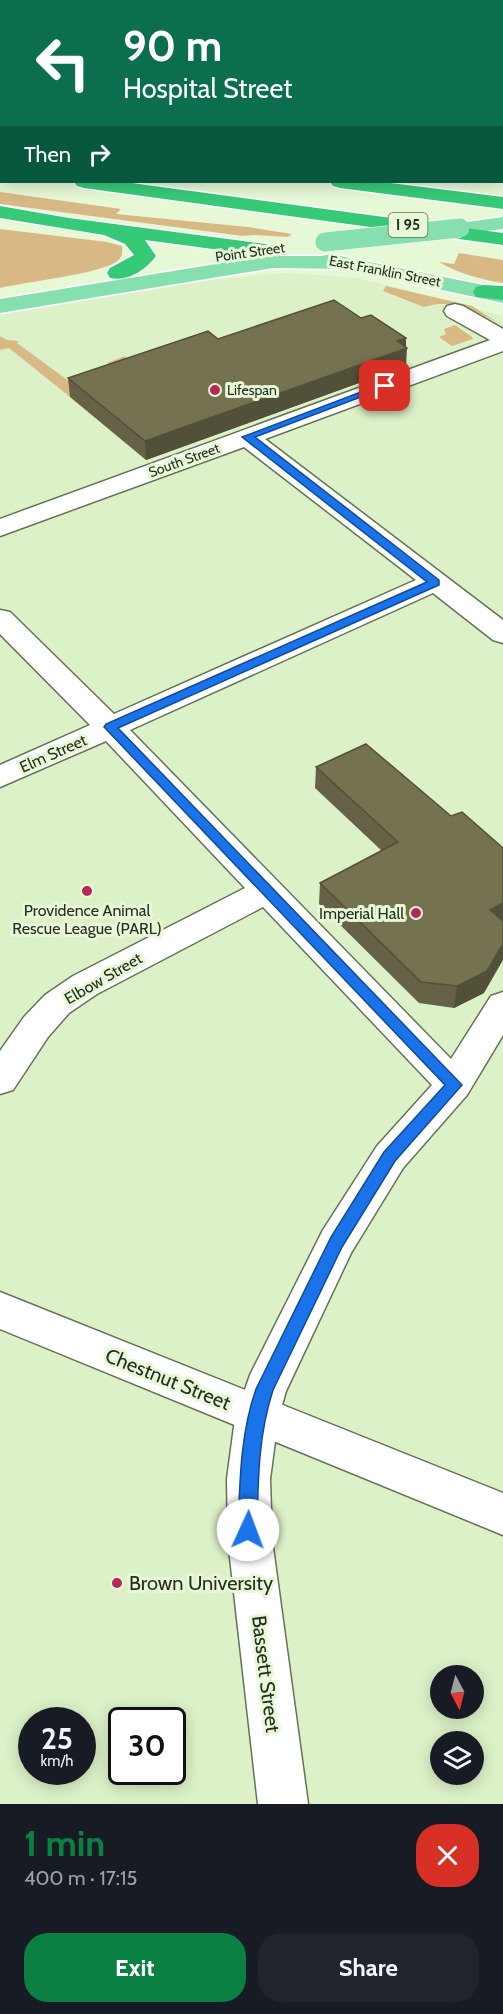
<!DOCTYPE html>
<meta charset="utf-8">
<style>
:root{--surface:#171b24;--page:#20242c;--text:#f1f3f6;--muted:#9ea1a6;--accent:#0b8043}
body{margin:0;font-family:Cabin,sans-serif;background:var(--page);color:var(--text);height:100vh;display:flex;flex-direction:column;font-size:22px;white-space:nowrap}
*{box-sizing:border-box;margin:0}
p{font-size:20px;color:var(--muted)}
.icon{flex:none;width:33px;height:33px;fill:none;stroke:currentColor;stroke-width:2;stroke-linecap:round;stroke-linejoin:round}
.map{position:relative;height:1804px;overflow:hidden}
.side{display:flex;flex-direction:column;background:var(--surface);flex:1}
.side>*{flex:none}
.hud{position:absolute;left:0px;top:0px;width:504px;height:183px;box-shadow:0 3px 15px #0003;background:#0b6e4f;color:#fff;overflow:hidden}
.needle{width:39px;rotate:173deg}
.tools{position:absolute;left:430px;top:1665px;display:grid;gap:12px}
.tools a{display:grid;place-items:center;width:54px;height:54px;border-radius:50%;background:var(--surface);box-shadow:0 3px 15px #0003;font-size:30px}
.speed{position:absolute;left:18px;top:1707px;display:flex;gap:12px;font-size:30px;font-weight:700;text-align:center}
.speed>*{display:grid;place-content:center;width:78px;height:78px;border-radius:50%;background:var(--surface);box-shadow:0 3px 15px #0003;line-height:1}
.speed small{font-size:15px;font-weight:400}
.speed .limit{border:3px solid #111;border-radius:9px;background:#fff;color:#111}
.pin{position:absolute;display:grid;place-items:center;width:51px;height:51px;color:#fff;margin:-26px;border-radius:12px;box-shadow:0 3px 9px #0006}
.me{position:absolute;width:66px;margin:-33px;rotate:2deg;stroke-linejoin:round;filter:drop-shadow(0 0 4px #0008)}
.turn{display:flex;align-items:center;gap:21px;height:126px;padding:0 24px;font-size:27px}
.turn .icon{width:78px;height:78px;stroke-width:2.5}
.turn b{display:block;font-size:42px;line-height:51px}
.then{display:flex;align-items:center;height:57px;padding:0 24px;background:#0003;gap:12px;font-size:22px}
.round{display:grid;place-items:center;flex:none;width:63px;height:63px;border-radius:24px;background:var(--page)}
.overview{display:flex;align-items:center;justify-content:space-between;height:102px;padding:0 24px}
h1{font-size:36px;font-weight:700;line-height:45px;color:var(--accent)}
.action{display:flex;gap:12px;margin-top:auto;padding:12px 24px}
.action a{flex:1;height:69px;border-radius:24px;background:var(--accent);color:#fff;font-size:24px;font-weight:700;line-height:69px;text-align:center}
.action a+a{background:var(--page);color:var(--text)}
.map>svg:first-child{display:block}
.built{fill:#dcf1c8;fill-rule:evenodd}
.green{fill:#d8b986}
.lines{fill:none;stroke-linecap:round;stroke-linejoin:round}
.minor-casing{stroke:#647355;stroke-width:3}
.tertiary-casing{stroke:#647355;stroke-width:3}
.primary-casing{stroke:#fff;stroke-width:3}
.motorway-casing{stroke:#fff;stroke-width:3}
.minor{fill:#fff;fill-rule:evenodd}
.tertiary{fill:#fff;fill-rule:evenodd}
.primary{fill:#86dfae;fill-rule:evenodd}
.motorway{fill:#36c978;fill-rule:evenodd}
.primary-bridge-casing{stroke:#fff;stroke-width:20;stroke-linecap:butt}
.primary-bridge{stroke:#86dfae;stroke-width:19}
.wall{fill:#656247}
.shaded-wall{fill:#525039}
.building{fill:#757252;stroke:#525039;stroke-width:1.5}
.route{fill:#1a73e8;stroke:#114b97;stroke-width:1.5}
.poi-dot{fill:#b6275b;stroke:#e7f8d7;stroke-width:2}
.labels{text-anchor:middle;stroke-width:6;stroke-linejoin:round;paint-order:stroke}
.far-street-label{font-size:14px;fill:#272e21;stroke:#e7f8d7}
.far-poi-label{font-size:14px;fill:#272e21;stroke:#e7f8d7;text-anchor:start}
.shield{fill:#e7f8d7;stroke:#616b58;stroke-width:1.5}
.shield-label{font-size:15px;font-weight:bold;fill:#272e21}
.street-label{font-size:16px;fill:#272e21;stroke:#e7f8d7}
.poi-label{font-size:16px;fill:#272e21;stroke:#e7f8d7}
.near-street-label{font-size:20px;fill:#272e21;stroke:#e7f8d7}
.near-poi-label{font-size:20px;fill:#272e21;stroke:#e7f8d7;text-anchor:start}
</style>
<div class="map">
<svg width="503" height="1804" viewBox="0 0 503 1804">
<rect width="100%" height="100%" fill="#e7f8d7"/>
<path class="built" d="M284,273L348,277L379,283L503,316V1804H0V313L219,279ZM441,1676H474V1708H441ZM32,1720H82V1772H32ZM122,1720H172V1772H122ZM441,1742H474V1774H441Z"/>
<g class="green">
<polygon points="0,192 121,209 116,214 248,227 292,234 288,237 254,235 243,236 0,204"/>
<path d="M0,229L107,242L122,246C123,253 122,258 116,262C99,274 25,282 0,288Z"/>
<path d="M459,253L503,260V283C480,279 459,274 439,262L454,264Z"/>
<polygon points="386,286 472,306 497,322 459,304 437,304 424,307 383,291"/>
<polygon points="455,325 472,337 473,339 452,346 439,337 446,334 444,329"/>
<polygon points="0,336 7,340 19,341 17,343 70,382 113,367 107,363 125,356 127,360 165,365 70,397 9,348 0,350"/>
</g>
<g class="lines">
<g class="minor-casing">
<g id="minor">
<polygon points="110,0 150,0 109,2"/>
<polygon points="452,0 469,0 470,2 453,2"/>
<rect x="0" y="3" width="2" height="10"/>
<rect x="502" y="26" width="1" height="11"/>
<rect x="0" y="30" width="2" height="10"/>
<polygon points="455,304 463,306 503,329 503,351 265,439 503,620 503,643 493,640 433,593 130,730 451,1059 491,996 503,992 503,1035 467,1095 403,1168 351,1253 286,1391 278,1419 270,1479 272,1540 308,1804 258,1804 228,1540 227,1479 235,1419 250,1375 323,1230 377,1146 432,1085 263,907 97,994 69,1013 48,1037 13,1090 0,1094 0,1051 24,1017 45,995 73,976 245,888 106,741 0,787 0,765 90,725 0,634 0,610 10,612 114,714 416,580 244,447 0,536 0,519 490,340 447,316 444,311 447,306"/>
</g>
</g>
<g class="tertiary-casing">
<polygon id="tertiary" points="0,1292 503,1493 503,1535 0,1329"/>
</g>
<g class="primary-casing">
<g id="primary">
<polygon points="503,217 503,229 460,234 453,232 450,228 453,224"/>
<polygon points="330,254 503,289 503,303 344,269 273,268 0,313 0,299 241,260 273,256 322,256"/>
</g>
</g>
<g class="motorway-casing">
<g id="motorway">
<rect x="0" y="66" width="2" height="10"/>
<rect x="0" y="98" width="2" height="11"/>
<rect x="502" y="132" width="1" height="12"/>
<rect x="0" y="136" width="2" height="12"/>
<rect x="502" y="160" width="1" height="12"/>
<rect x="0" y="165" width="2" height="12"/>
<polygon points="74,182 124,182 503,233 503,245 84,188 77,186"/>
<polygon points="330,182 382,182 503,197 503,209 340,188 333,186"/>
<path d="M0,206L69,218L266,244L273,246L276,250L273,254L266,256L145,240L156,256C146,270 127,282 110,278L107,273L110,268L134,255L125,244L104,235L0,218Z"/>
<polygon points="484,285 503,286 503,300 476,297 473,292 476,287"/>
</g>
</g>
<use href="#minor" class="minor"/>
<use href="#tertiary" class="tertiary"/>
<use href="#primary" class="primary"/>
<use href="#motorway" class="motorway"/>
<g class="primary-bridge-casing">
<polyline id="primary-bridge" points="325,242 460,228"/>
</g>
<use href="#primary-bridge" class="primary-bridge"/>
</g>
<g class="wall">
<polygon points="361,318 406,338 406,366 146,460 70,397 68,378 218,339"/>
<polygon points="366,744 484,993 454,1008 419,1003 319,904 320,883 382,851 315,788 316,767"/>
</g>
<g class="shaded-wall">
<polygon points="406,338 406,348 407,348 406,366 146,460 145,441"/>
<polygon points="503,903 503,923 490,910"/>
<polygon points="503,944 503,960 484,993 454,1008 457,986"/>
</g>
<g class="building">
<polygon points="334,300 361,318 371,315 406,338 397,341 407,348 145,441 68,378 208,331 218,339"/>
<polygon points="366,744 451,816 462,812 503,848 503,903 490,910 503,921 503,944 487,971 457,986 421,982 320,883 398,842 316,767"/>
</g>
<path class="route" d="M382,384L390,386L255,437L439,580V585L118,728L462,1085L395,1161L342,1247L273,1390C258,1436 258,1482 257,1530L254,1536L248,1539L241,1536L238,1530C240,1481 240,1435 256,1389L331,1237L384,1152L445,1085L104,727L106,724L427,582L242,437Z"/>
<g class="poi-dot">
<circle cx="215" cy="390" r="6"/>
<circle cx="87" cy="891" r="6"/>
<circle cx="416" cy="913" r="6"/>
<circle cx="117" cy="1583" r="6"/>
</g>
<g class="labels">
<g class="far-street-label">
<text transform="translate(250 252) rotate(-8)" y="5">Point Street</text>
<text transform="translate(385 271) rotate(11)" y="5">East Franklin Street</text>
<text transform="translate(184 460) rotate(-20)" y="5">South Street</text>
</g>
<g class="far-poi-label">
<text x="227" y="395">Lifespan</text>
</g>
<rect class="shield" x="388.5" y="213" width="39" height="24" rx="4.5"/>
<g class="shield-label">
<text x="408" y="230">I 95</text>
</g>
<g class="street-label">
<text transform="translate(53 753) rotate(-24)" y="6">Elm Street</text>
<text transform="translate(103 978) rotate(-30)" y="6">Elbow Street</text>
</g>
<g class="poi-label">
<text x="87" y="916">Providence Animal<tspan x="87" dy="18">Rescue League (PARL)</tspan></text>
<text x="404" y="919" text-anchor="end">Imperial Hall</text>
</g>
<g class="near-street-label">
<text transform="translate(168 1379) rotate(22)" y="7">Chestnut Street</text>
<text transform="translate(266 1674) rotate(83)" y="7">Bassett Street</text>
</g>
<g class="near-poi-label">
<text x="129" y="1590">Brown University</text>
</g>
</g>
</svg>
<div class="tools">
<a><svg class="needle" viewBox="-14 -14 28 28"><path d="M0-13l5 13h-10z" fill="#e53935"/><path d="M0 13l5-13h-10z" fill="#9ea1a6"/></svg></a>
<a><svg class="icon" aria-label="layers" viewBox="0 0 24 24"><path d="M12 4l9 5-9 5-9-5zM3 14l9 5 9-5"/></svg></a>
</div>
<div class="speed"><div>25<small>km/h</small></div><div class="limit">30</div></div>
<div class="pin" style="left:385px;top:386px;background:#d93025"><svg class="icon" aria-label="arrive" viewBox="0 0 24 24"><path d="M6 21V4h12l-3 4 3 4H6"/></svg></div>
<svg class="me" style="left:248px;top:1530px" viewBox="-20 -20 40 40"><circle r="19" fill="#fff"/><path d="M0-13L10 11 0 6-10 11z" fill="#1a73e8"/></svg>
<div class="hud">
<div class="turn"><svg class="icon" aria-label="left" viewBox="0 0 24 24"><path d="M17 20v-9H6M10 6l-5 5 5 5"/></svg><div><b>90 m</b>Hospital Street</div></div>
<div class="then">Then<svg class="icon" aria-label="right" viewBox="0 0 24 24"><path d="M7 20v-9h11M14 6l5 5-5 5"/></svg></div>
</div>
</div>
<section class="side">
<div class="overview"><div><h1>1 min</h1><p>400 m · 17:15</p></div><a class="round" style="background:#d93025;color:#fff"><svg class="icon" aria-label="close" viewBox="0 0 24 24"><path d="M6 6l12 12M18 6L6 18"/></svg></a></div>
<div class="action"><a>Exit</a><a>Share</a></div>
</section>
